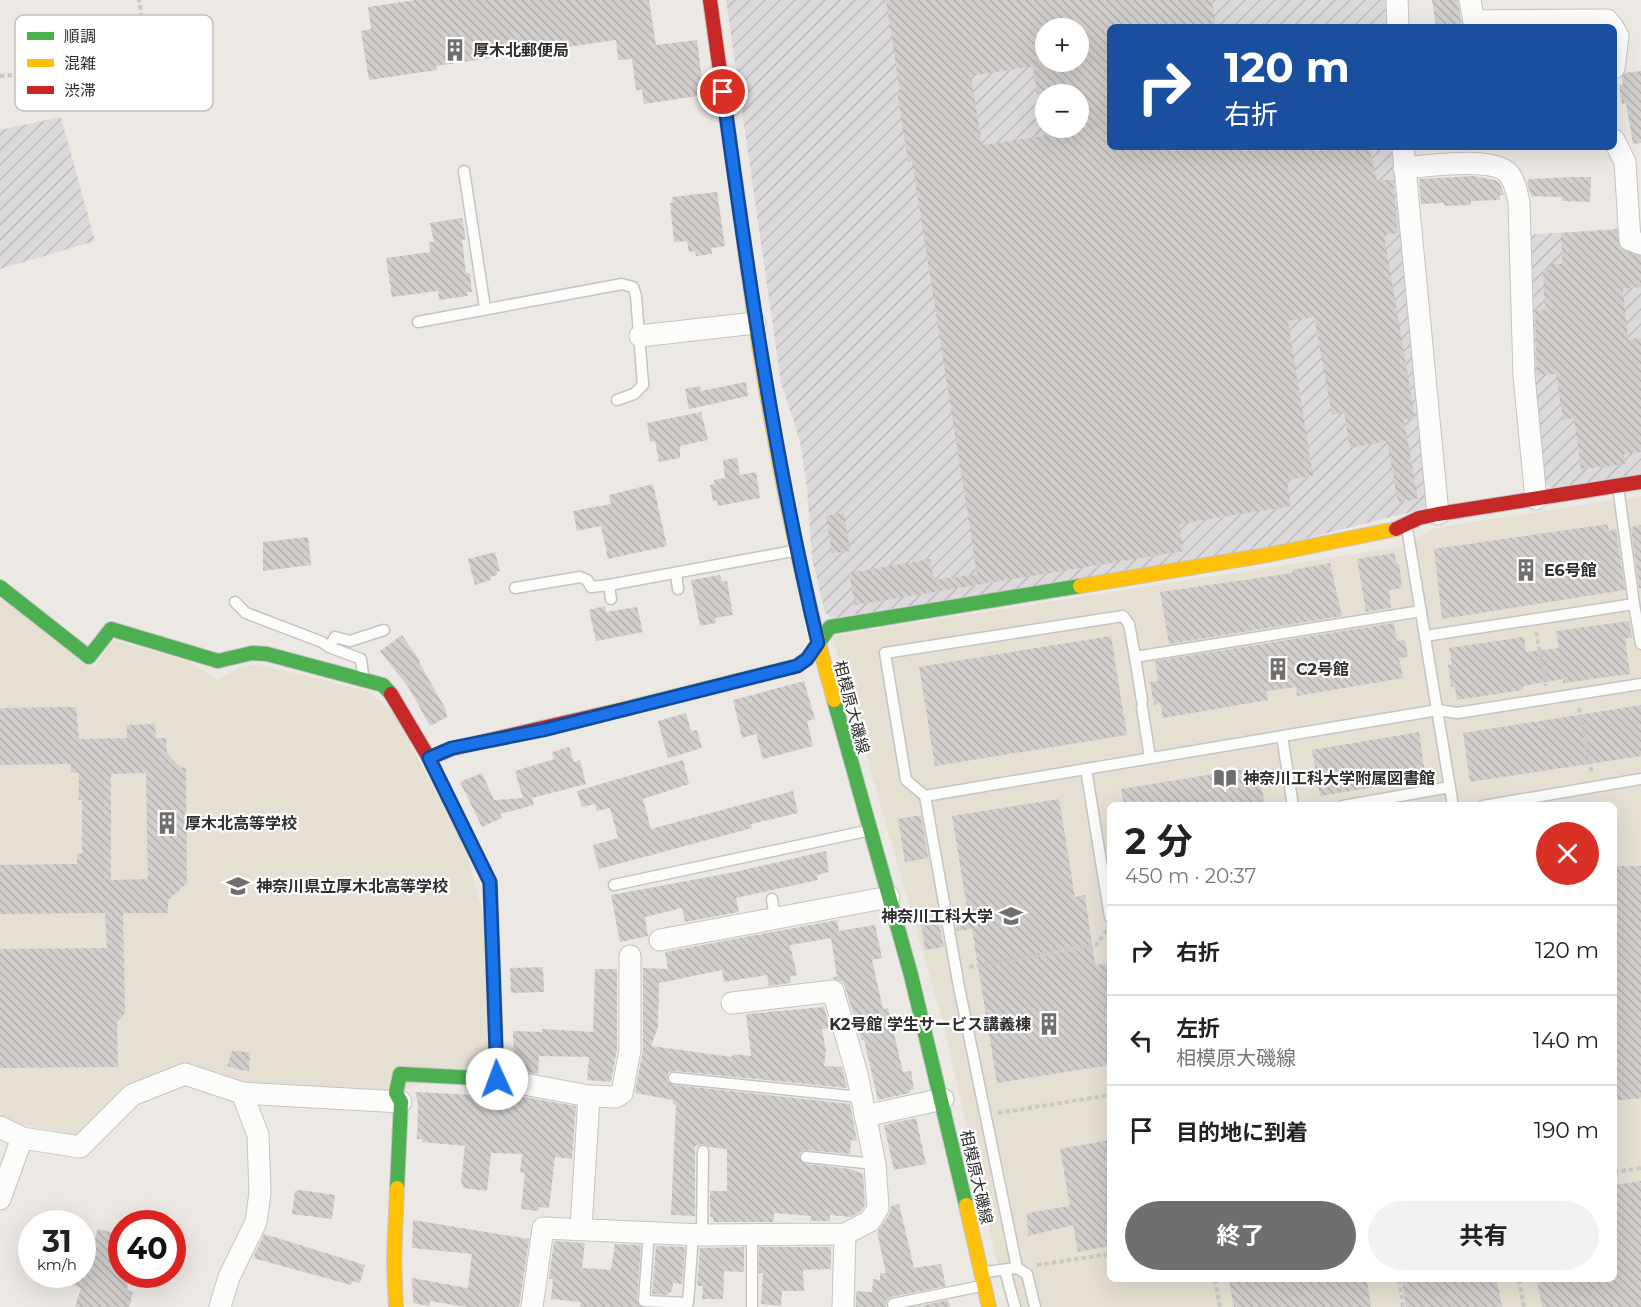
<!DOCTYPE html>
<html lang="ja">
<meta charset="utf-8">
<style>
:root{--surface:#fff;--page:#f2f2f2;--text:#222;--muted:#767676;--line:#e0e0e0;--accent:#706f6e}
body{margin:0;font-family:Montserrat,"Noto Sans JP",sans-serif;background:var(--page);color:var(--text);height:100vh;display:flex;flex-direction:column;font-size:22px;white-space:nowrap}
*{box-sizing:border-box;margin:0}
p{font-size:20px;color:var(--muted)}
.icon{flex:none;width:33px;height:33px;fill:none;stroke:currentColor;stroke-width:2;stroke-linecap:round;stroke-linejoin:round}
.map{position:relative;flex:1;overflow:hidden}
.drawer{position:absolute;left:1107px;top:802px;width:510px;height:480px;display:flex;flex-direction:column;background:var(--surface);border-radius:9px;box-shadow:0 6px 24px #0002}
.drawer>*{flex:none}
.hud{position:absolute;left:1107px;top:24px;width:510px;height:126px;border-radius:9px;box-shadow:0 6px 24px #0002;background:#1a4fa0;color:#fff;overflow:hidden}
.tools{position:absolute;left:1035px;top:18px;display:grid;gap:12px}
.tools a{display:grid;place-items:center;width:54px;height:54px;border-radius:50%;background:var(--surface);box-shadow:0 6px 24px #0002;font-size:30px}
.speed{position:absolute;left:18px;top:1210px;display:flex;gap:12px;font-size:30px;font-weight:700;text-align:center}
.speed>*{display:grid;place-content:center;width:78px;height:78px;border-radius:50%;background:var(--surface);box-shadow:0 6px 24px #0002;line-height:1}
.speed small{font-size:15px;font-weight:400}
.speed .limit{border:9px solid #d22;background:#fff;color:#111}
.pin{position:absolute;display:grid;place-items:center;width:51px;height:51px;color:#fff;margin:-26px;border:3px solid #fff;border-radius:50%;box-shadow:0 2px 6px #0007}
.me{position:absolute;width:66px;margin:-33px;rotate:358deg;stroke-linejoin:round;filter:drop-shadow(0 0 4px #0008)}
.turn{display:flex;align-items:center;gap:21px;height:126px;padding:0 18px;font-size:27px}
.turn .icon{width:78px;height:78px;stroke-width:2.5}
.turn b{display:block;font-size:42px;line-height:51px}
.round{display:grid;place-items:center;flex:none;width:63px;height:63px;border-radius:32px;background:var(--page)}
.head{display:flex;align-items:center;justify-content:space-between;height:102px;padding:0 18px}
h1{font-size:36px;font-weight:700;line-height:45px}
.action{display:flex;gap:12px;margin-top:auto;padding:12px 18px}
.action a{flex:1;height:69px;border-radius:36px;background:var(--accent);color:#fff;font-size:24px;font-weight:700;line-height:69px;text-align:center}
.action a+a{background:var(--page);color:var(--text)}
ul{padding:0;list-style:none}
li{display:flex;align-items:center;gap:18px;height:90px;padding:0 18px;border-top:2px solid var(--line)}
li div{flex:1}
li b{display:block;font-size:22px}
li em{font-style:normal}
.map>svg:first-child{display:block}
.industrial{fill:url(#industrial-furrows);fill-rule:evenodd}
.education{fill:#e6e0d3;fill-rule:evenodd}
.building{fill:url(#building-back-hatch);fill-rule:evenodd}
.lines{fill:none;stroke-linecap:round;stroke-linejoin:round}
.lane-casing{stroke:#c5c4c5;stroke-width:13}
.street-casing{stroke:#c5c4c5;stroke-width:23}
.fast-casing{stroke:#c5c4c5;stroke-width:16}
.slow-casing{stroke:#c5c4c5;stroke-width:16}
.jam-casing{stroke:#c5c4c5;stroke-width:16}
.path{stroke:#c9c9c8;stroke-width:4;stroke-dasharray:4.5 3;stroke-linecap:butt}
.lane{stroke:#fcfcfb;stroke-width:10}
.street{stroke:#fcfcfb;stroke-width:21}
.fast{stroke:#4caf50;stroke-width:14}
.slow{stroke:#ffc107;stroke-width:14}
.jam{stroke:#c62828;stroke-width:14}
.route-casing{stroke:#114b97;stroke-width:15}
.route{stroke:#1a73e8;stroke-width:10}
.labels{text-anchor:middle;stroke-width:4.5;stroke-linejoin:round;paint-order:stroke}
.poi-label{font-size:16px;font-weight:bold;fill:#2e2e2e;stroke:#fff;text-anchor:start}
.street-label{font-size:16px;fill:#2e2e2e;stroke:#fff}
.key{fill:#fff;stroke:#c0c0c0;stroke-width:1.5}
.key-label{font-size:16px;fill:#2e2e2e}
</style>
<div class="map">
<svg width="1641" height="1307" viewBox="0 0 1641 1307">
<defs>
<pattern id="industrial-furrows" width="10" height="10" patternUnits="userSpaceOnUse" patternTransform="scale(1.5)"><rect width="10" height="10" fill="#dcd9db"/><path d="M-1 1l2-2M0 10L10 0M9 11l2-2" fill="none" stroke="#bdbbbc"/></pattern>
<pattern id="building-back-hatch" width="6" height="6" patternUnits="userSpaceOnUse" patternTransform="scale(1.5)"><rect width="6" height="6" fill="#d1cecb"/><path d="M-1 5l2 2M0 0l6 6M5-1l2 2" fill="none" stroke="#b4b1af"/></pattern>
</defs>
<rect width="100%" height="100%" fill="#ece8e4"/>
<g class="industrial">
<path d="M726,0H1392L1393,27H1110V147H1397L1430,507L1265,549L833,618L825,613L812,558L807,488L800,441L781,382ZM1046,28H1078V62H1046ZM1046,94H1078V128H1046Z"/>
<polygon points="61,117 95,241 0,269 0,130"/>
<polygon points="1624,228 1641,250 1641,474 1551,488 1539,478 1527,235"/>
</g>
<g class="education">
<path d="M1641,496V1307H1007L944,1026L832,636L1399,547L1435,528ZM1110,806H1614V1280H1110Z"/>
<polygon points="0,598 94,667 113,640 188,661 218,680 237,669 257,664 368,691 394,713 466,850 485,922 490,1062 382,1096 242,1085 183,1063 128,1085 77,1135 11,1123 0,1118"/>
</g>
<g class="building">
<polygon points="416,0 649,0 656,45 697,40 704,95 644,104 642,90 636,90 632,59 618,60 616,40 436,66 437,70 369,80 361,31 371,29 368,7"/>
<path d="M886,0H1212L1216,27H1110V147H1369L1377,180H1393L1398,233L1384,235L1415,418L1404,420L1418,499L1398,502L1387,441L1350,448L1344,412L1332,415L1314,317L1288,321L1313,476L1287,480L1291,506L1179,524L1184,551L855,605L849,573L930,559L934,580L977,574L912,161L908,162L897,91H900ZM1046,28H1078V62H1046ZM1033,66L1037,94H1078V128H1043L1044,136L982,145L971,76Z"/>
<polygon points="1432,0 1458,0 1462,27 1436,27"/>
<polygon points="1641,71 1641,143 1633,144 1626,103 1622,104 1619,85 1623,85 1622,77 1625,73"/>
<polygon points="1474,176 1495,180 1500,183 1504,195 1500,195 1500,200 1471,201 1471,205 1444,206 1444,203 1421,204 1419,179"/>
<polygon points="1573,177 1591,177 1590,202 1562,201 1562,197 1531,196 1527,182 1529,179"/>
<polygon points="717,192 725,246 711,248 712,254 696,256 695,251 689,252 687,241 674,242 670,203 673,202 672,197"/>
<polygon points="462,218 466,239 462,240 466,273 470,273 472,292 467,292 468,296 439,300 438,291 392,297 386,258 430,252 429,242 434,242 430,223"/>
<polygon points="1617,230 1620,248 1641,256 1641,287 1623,289 1628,339 1641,338 1641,452 1624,454 1625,464 1581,469 1574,418 1563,420 1556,374 1537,375 1535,311 1545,310 1543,270 1548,270 1552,264 1562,264 1561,233"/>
<polygon points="746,382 748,396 689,409 685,389 700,386 701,391"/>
<polygon points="701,412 708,440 680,446 680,458 659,462 655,441 650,442 647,423"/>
<polygon points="737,458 740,475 756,472 760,498 718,506 717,500 713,501 710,485 715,484 714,480 725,478 723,460"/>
<polygon points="653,484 667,546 608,559 601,526 577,531 573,511 611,504 609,495"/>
<polygon points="844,513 850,551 832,553 826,516"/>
<polygon points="1608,524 1609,531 1616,529 1625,590 1442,619 1434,549"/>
<polygon points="1641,525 1641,588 1639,588 1631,527"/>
<polygon points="308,537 311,565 263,571 263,542"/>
<polygon points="495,552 500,571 497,572 497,575 490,577 491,580 475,585 468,559"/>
<polygon points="1395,553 1396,564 1399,564 1402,588 1389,590 1391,608 1366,612 1357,559"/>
<polygon points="1330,563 1342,616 1169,644 1160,592 1293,573 1292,570"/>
<polygon points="720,575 722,582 727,581 733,615 715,618 716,623 700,626 691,580"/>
<polygon points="605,606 606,612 637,607 643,632 596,641 589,610"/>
<polygon points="1629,621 1632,638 1625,638 1630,674 1563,683 1563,679 1523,686 1523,690 1457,700 1455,687 1451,687 1448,665 1452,664 1449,648 1524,637 1526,652 1559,648 1556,631"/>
<polygon points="1394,623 1397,641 1405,640 1408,657 1399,658 1403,678 1297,696 1296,687 1266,691 1268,700 1163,718 1160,703 1154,705 1150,682 1158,681 1155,661"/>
<polygon points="402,635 420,661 419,662 445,708 447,717 430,726 409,688 380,651"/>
<polygon points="1111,636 1127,735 935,766 919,667"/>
<polygon points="804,681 815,719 807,721 813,746 763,759 756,734 742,738 733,700"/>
<polygon points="1641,705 1641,756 1470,782 1463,733"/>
<path d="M76,707L79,739L127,738V725L155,724L156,738H166L167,753L181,768L186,767L187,883L168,900V913H123L125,1013L117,1022L118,1067L0,1068V949L107,948L105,913L0,914V865L77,864V854L82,853V800H79V773H71V764L0,765V708ZM146,773L148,879L111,880V774Z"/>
<polygon points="686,713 691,731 697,730 702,748 668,758 658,721"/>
<polygon points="1419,732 1426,779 1320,796 1312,750"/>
<polygon points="569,747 574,762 580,760 586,784 532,798 534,805 500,814 502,818 482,827 460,782 482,773 494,800 523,798 515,771 554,759 552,752"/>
<polygon points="683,760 689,784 643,799 651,829 793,791 798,813 751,824 752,828 599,869 593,845 618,838 610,808 597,811 595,804 582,807 577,791"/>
<polygon points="1258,767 1265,806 1124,806 1121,789"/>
<polygon points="1059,799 1075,897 1085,895 1095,965 1110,963 1110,1065 997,1083 972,929 957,931 954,916 968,914 952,816"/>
<polygon points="921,815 928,858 905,862 898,819"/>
<polygon points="826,851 829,872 817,875 818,880 736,898 739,912 685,922 682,908 645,917 648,936 620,942 611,895 730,873"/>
<polygon points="1614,866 1641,866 1641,1098 1614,1101"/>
<polygon points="938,919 944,947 925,950 921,922"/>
<polygon points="837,920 839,931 875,925 882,958 872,960 883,1009 888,1008 903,1072 911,1071 914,1089 909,1090 910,1093 878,1100 864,1040 861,1040 845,987 842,982 832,978 837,976 831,938 790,945 797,975 790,977 791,983 769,986 767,975 724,982 722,970 659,983 658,1027 651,1046 732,1057 733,1054 751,1056 746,1014 824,1007 830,1028 822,1029 826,1051 824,1066 842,1067 847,1088 675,1071 668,1073 667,1081 673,1085 850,1104 857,1141 851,1140 850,1154 806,1150 800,1152 799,1157 805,1164 850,1169 863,1174 865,1205 861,1211 851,1217 830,1215 830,1221 810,1221 811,1216 774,1213 773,1222 713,1222 713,1217 710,1217 710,1191 727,1191 727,1149 709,1147 703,1144 695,1146 695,1216 671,1215 676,1105 673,1104 673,1100 635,1093 643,1050 643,968 668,969 665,952"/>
<polygon points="543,967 544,992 511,993 510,968"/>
<polygon points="595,969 617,969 617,1049 611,1082 587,1080 589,1057 539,1056 538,1074 514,1069 513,1031 542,1032 542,1029 593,1032"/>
<polygon points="232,1051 250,1052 249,1072 227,1066"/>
<polygon points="415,1092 496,1096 506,1094 576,1106 572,1159 555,1157 549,1208 539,1207 538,1211 521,1209 525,1173 520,1172 522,1154 491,1153 487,1191 463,1188 461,1180 465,1146 422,1142 422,1139 417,1139 418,1103"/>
<polygon points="916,1118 926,1164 894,1170 884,1125"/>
<polygon points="1110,1140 1110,1246 1078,1252 1073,1225 1028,1236 1027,1213 1070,1206 1060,1149"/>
<polygon points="1641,1181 1641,1307 1542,1307 1537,1280 1614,1280 1614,1185"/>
<polygon points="299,1190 335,1195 332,1219 292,1214 295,1191"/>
<polygon points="899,1204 914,1268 941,1264 946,1286 891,1297 886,1301 886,1307 856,1307 856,1291 872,1292 873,1279 880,1280 880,1273 886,1273 877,1232 889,1215 891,1206"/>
<polygon points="413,1220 529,1239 519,1307 466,1307 430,1301 429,1306 413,1303 412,1278 468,1288 472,1254 412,1248"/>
<polygon points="98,1229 122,1235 122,1275 130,1275 127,1289 133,1293 129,1307 75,1307 81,1288 49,1276 84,1275"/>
<polygon points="264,1234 365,1265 360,1283 352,1281 351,1285 253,1258"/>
<polygon points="554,1241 585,1243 582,1268 611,1270 615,1244 641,1245 637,1300 640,1307 580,1307 581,1302 551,1299 553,1279 549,1279"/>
<polygon points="656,1246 685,1247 682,1284 673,1283 672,1291 667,1295 652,1294"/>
<polygon points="744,1247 744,1272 724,1271 723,1299 702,1299 703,1286 697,1286 700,1248"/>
<polygon points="759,1247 831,1247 831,1269 803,1270 804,1291 782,1291 781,1306 761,1304 763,1273 759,1273"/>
<polygon points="1229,1280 1367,1280 1371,1307 1234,1307"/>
<polygon points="1402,1280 1497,1280 1502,1307 1406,1307"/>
<polygon points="948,1300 950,1307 916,1307"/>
</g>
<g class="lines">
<g class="lane-casing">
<g id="lane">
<polyline points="464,171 485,308"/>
<polyline points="418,322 622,284 633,287 636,296 643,385 634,394 617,400"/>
<polyline points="1407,528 1453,806"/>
<polyline points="676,573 678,589"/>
<polyline points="609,585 611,599"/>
<polyline points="515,588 580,577 587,580 591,587 609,585 793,551"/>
<polyline points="235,602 246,613 322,642 329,647 361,659 363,675"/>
<polyline points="1634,604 1641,644"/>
<polyline points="1425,636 1634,604 1618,486"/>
<polyline points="329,647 335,637 350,641 384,630"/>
<polyline points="1135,657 1142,701"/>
<polyline points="1142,707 1150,758"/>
<polyline points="1282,736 1293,806"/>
<polyline points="1086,769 1110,917"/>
<polyline points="925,796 1438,710 1457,713 1641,684"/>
<polyline points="1343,806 1450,787"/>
<polyline points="1483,806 1641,779"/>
<polyline points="614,885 866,831"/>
<polyline points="772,899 775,919"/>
<polyline points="674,1078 860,1097"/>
<polyline points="806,1157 875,1164"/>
<polyline points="649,1232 644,1301 688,1303 693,1235"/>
<polyline points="702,1235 703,1151"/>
<polyline points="1017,1268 959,987 925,796 906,780 885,653 1123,616 1129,624 1135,657 1421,611"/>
<polyline points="1005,1270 1015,1307"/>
<polyline points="985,1272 1017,1268 1027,1274 1035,1307"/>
<polyline points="893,1304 981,1286"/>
<polyline points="752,1307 752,1235"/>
</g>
</g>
<g class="street-casing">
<g id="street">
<polyline points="1397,0 1398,27"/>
<polyline points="1470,0 1475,27"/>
<polyline points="1474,21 1607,20 1613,27"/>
<polyline points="1614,29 1618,36 1614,68"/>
<polyline points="1614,140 1625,162 1630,240 1641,244"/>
<polyline points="1403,147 1438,514"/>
<path d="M1404,168C1428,166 1492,156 1508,173C1515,180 1517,193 1519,203L1524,376L1536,499"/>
<polyline points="640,336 755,323"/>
<polyline points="660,940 889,897"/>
<polyline points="497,1079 589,1096"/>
<polyline points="865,1116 943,1099"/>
<polyline points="0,1127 22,1138 80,1147 132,1095 185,1074 242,1093 401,1102"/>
<polyline points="0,1199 22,1138"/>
<polyline points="581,1228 589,1096 616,1097 622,1093 630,1050 630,956"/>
<polyline points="220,1307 229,1277 256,1222 260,1193 258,1135 242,1093"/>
<polyline points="532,1307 543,1228 702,1235 845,1234 870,1221 878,1208 875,1164 857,1074 833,991 732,1003"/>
<polyline points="843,1307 845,1234"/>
</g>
</g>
<g class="fast-casing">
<g id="fast">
<polyline points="0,587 89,657 111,629 218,661 252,653 267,654 383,685 391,694"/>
<polyline points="834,700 911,975 966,1205"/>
<polyline points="624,709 797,666 807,659 830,627 1080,586"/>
<polyline points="397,1188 401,1102 396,1093 400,1074 497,1079 493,961"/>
</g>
</g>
<g class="slow-casing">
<g id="slow">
<path d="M748,271C768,416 795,560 834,700"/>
<polyline points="1080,586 1267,555 1396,529"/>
<polyline points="966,1205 989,1307"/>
<polyline points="396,1307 394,1261 397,1188"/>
</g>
</g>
<g class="jam-casing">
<g id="jam">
<polyline points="710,0 748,271"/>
<polyline points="1396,529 1419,518 1438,514 1641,482"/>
<polyline points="391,694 429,758 490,882 493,961"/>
<polyline points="429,758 451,749 624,709"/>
</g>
</g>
<g class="path">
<polyline points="0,76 75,70 143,59 147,52 139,0"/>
<polyline points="1536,632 1546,686"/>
<polyline points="1579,708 1592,774"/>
<polyline points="969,967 1096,945 1107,930"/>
<polyline points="998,1113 1110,1095"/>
<polyline points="1614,1172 1641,1168"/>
<polyline points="1037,1265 1110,1254"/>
<polyline points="1215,1280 1220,1307"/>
<polyline points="1399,1280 1403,1307"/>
<polyline points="1519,1280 1524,1307"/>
</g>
<use href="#lane" class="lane"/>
<use href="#street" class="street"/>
<use href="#fast" class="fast"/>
<use href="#slow" class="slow"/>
<use href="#jam" class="jam"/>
</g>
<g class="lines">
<g class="route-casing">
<path id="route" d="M497,1079L490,882L429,758L452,748L543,730L797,666L807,659L818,643C775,461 748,277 723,92"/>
</g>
<use href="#route" class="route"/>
</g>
<defs>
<g id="building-bare" transform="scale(1.8)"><path d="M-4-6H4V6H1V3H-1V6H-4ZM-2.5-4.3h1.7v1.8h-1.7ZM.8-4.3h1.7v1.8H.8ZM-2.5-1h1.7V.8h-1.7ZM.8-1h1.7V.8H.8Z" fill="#706f6e" stroke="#fff" stroke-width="2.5" paint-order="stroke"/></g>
<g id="library-bare" transform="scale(1.8)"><path d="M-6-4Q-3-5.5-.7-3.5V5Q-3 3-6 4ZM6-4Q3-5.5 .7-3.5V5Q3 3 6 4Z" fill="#706f6e" stroke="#fff" stroke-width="2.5" paint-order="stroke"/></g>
<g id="school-bare" transform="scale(1.8)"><path d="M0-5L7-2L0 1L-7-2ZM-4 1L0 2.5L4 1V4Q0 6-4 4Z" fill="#706f6e" stroke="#fff" stroke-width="2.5" paint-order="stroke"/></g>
<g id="university-bare" transform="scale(1.8)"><path d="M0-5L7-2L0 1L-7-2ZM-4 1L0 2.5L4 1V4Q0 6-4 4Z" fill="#706f6e" stroke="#fff" stroke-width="2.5" paint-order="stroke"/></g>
</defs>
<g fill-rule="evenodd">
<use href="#building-bare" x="455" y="50"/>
<use href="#building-bare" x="1526" y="570"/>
<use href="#building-bare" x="1278" y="669"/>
<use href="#library-bare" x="1225" y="778"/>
<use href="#building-bare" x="167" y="823"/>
<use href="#school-bare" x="238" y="886"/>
<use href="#university-bare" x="1011" y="916"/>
<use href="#building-bare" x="1049" y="1024"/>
</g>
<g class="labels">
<g class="poi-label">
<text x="473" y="56">厚木北郵便局</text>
<text x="1544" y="576">E6号館</text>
<text x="1296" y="675">C2号館</text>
<text x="1243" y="784">神奈川工科大学附属図書館</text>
<text x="185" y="829">厚木北高等学校</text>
<text x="256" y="892">神奈川県立厚木北高等学校</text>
<text x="993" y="922" text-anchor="end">神奈川工科大学</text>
<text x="1031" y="1030" text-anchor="end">K2号館 学生サービス講義棟</text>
</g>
<g class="street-label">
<text transform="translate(852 707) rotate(75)" y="6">相模原大磯線</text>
<text transform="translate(977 1177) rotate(77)" y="6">相模原大磯線</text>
</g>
</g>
<rect x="15" y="15" width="198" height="96" rx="9" class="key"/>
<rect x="27" y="32" width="27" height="8" fill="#4caf50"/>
<rect x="27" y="59" width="27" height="8" fill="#ffc107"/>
<rect x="27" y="86" width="27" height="8" fill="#c62828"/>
<g class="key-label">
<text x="64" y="42">順調</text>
<text x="64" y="69">混雑</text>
<text x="64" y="96">渋滞</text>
</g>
</svg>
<div class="tools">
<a>+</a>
<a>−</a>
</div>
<div class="speed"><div>31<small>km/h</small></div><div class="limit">40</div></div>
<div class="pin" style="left:723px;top:92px;background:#d93025"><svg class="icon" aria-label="arrive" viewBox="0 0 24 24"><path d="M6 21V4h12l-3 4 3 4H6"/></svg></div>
<svg class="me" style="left:497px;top:1079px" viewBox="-20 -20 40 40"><circle r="19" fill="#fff"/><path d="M0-13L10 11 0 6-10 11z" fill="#1a73e8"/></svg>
<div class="hud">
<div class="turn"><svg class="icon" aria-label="right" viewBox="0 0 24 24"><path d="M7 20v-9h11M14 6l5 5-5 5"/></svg><div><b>120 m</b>右折</div></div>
</div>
<section class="drawer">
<div class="head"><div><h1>2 分</h1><p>450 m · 20:37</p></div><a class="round" style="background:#d93025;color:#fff"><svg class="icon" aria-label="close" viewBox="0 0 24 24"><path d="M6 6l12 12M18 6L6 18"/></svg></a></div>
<ul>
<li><svg class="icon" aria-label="right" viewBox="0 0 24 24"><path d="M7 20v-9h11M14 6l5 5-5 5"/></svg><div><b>右折</b></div><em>120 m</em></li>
<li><svg class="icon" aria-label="left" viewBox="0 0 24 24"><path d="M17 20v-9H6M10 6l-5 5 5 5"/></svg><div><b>左折</b><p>相模原大磯線</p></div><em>140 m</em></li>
<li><svg class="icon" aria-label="arrive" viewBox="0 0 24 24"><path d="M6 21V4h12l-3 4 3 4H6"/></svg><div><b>目的地に到着</b></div><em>190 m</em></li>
</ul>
<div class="action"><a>終了</a><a>共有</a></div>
</section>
</div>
